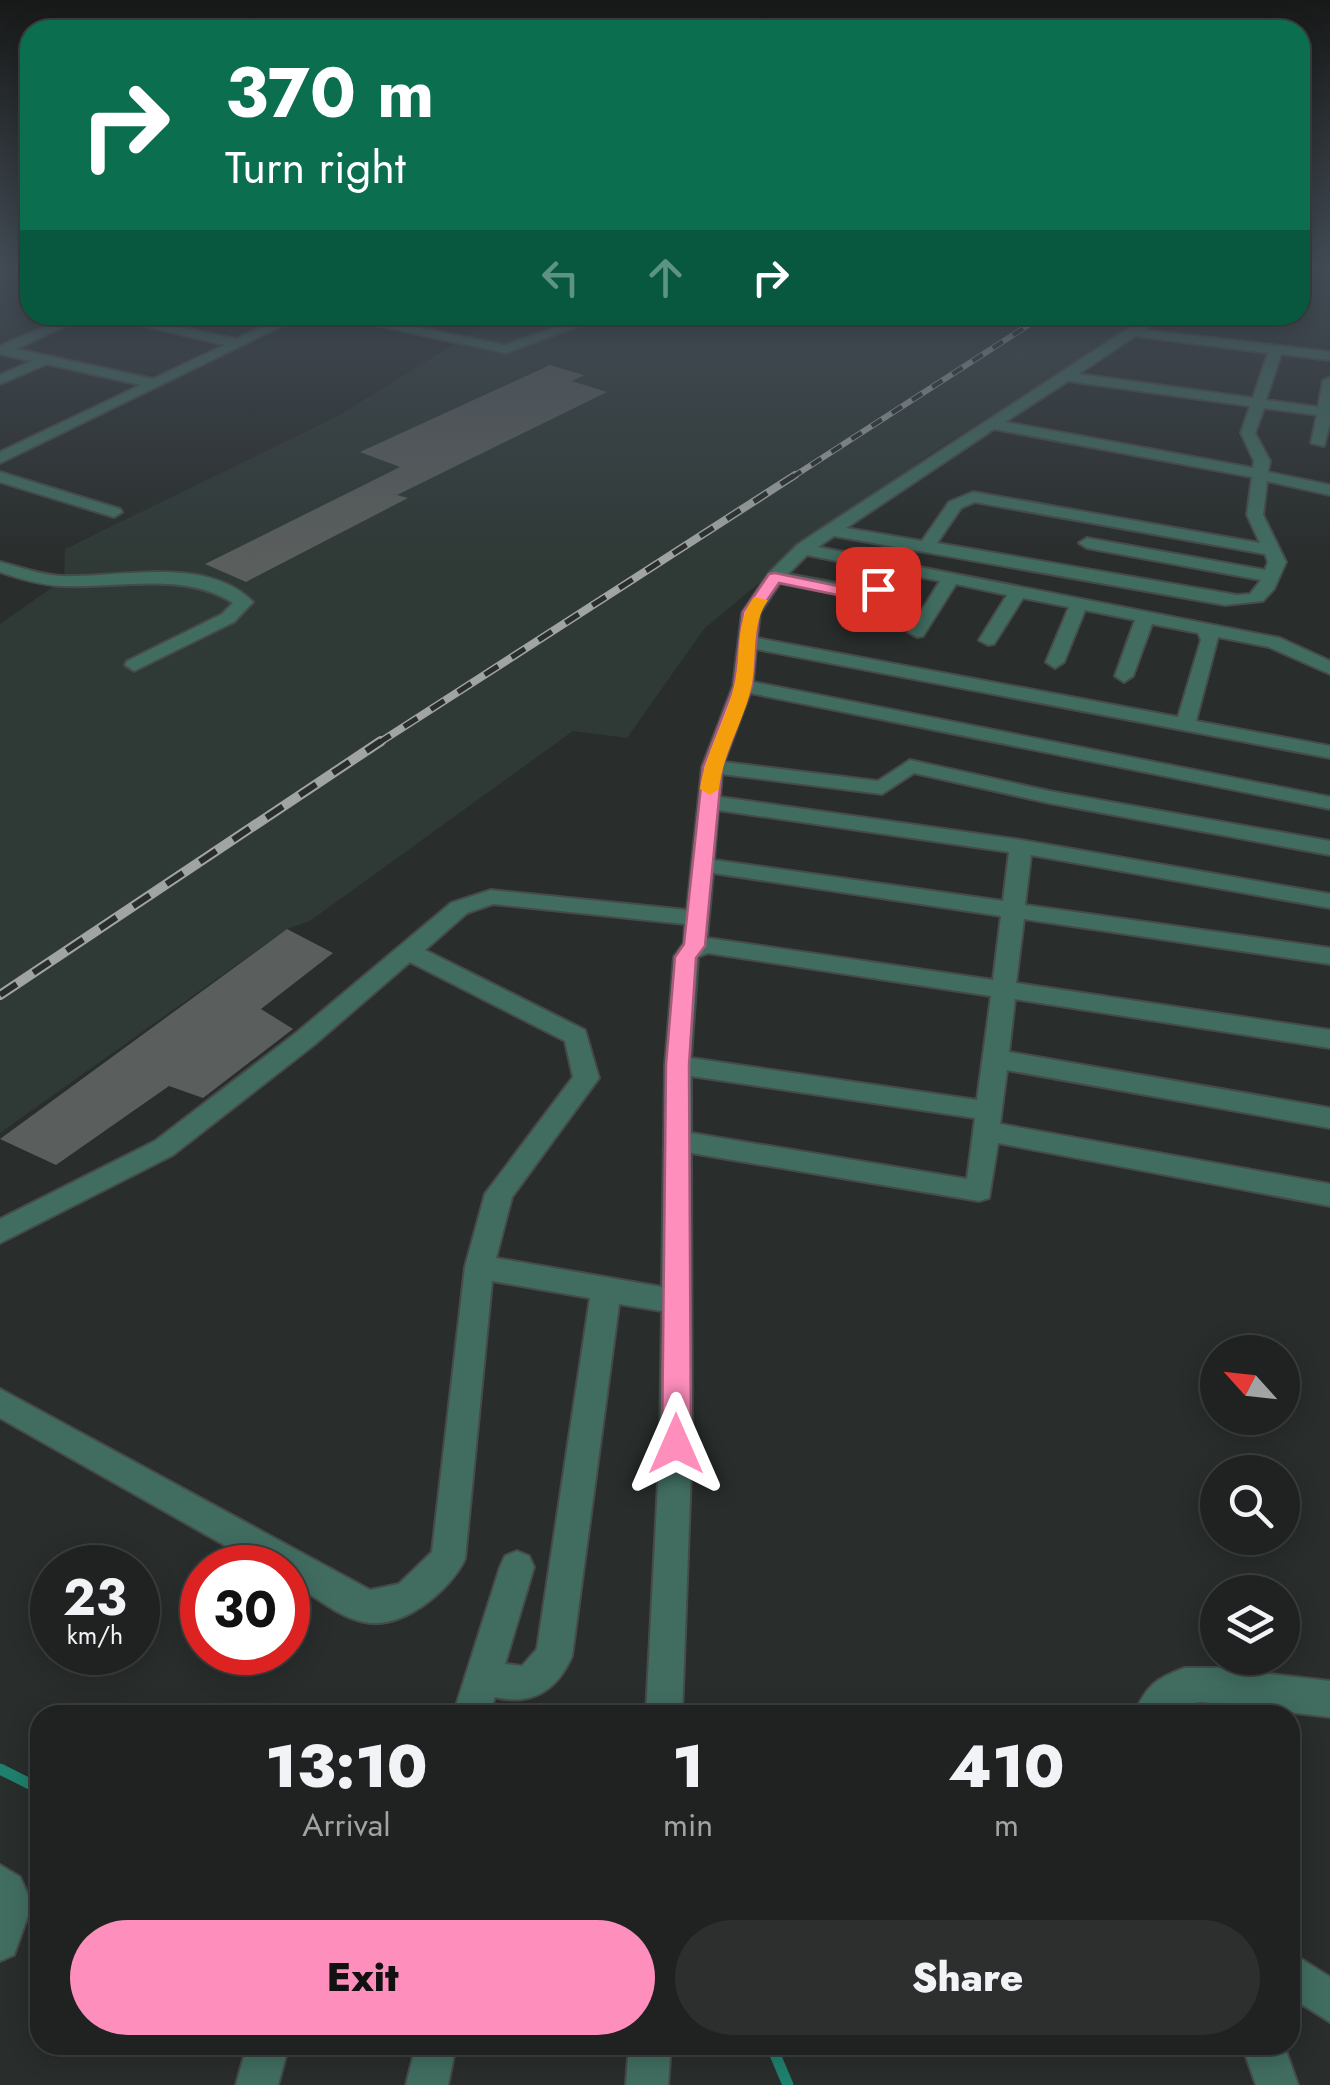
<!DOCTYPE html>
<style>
:root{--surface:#1f2221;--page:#2c2f2e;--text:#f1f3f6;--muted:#a1a4a5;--line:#3c3f3f;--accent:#fe8ebc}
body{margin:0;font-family:Jost,sans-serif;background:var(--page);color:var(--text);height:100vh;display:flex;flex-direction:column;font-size:38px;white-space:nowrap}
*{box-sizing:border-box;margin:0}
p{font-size:32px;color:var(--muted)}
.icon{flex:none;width:55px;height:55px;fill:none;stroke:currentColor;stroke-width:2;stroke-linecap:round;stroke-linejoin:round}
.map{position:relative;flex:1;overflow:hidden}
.sheet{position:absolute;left:30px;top:1705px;width:1270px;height:350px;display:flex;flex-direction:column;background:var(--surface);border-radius:30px;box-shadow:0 5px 25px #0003,0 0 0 2px var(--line)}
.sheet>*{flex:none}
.banner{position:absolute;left:20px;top:20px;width:1290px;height:305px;border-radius:30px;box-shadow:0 5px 25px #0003,0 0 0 2px var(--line);background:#0b6e4f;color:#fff;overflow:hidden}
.needle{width:65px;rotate:297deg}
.controls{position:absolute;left:1200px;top:1335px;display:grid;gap:20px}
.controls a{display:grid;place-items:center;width:100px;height:100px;border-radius:50%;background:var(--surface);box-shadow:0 5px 25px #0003,0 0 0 2px var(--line);font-size:50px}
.speed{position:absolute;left:30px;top:1545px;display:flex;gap:20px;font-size:50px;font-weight:700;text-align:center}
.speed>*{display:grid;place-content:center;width:130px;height:130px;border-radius:50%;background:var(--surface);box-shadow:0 5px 25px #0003,0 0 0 2px var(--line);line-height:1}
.speed small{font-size:25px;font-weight:400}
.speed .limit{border:15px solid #d22;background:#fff;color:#111}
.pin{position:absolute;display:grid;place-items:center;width:85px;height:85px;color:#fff;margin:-42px;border-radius:20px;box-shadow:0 5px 15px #0006}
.me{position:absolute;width:110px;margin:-55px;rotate:0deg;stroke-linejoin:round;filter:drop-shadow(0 0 8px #0008)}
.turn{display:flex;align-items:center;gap:35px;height:210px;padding:0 40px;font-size:45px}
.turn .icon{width:130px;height:130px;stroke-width:2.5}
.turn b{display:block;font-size:70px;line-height:85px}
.lanes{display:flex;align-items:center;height:95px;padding:0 40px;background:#0003;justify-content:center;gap:50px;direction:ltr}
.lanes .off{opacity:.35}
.eta{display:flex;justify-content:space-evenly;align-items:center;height:170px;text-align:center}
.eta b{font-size:60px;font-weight:800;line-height:70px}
.primary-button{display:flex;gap:20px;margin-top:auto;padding:20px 40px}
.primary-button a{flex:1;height:115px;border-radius:60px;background:var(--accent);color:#111;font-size:40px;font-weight:800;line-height:115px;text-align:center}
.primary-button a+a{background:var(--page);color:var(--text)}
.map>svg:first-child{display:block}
.built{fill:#2f3936}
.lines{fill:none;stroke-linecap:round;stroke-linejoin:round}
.stream{stroke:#1f816d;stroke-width:11}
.building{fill:#5a5e5d}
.minor-casing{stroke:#464a49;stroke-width:4}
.minor{fill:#416d61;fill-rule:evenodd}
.rail-far2-casing{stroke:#a0a4a3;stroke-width:6}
.rail-far1-casing{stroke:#a0a4a3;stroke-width:8}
.rail-casing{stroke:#a0a4a3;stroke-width:10}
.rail-far2{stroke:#292d2c;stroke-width:4;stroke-dasharray:12;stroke-linecap:butt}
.rail-far1{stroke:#292d2c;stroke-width:5;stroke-dasharray:16;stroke-linecap:butt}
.rail{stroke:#292d2c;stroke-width:6;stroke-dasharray:20;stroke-linecap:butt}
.route{fill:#fe8ebc;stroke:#a55c7a;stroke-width:2.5}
.slow{fill:#f59e0b}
</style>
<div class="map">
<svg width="1330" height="2085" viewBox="0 0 1330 2085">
<rect width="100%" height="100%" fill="#292d2c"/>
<polygon class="built" points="501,315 1148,315 927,456 748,592 704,629 627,738 573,731 310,921 287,929 0,1133 0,624 64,579 65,549 338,416"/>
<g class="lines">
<g class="stream">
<polyline points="0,1769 40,1789"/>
<polyline points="771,2045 788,2085"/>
</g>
</g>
<g class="building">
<polygon points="550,365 584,375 572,381 607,392 397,495 408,498 246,582 205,564 400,467 360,452"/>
<polygon points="287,929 333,953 261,1009 293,1029 203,1098 169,1086 56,1165 0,1139"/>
</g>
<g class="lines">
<g class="minor-casing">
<g id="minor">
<polygon points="72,315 89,315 16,349 153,379 225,345 98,315 122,315 236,339 288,315 304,315 0,463 0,452 141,385 47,364 0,384 0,375 32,361 0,354 0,346"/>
<polygon points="329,315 355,315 505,345 591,315 609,315 506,353"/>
<path d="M1149,315H1164L1145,330L1330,352V360L1281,354L1266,400L1318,407L1323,381L1330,377V422L1324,446L1311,443L1317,415L1264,408L1255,433L1270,461L1268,472L1330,485V495L1267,481L1263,515L1286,562L1274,589L1263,601L1225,605L834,536L818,547L1280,638L1330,661V674L1269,647L1218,637L1196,721L1330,746V758L756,649L753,682L1330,797V809L750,693L724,762L878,781L910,760L1049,791L1330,841V855L1049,803L914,773L882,794L722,774L720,797L1021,840L1330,894V908L1031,855L1025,905L1330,948V964L1024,919L1016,983L1330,1030V1048L1015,999L1009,1052L1330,1108V1128L1007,1070L1000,1124L1330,1184V1206L998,1143L989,1198L979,1201L691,1153L692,1444L682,1715H646L660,1444L662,1311L619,1304L572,1656C557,1691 531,1706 495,1697L489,1715H453L500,1567L505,1556L517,1551L529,1556L534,1567L505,1664L522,1666L537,1649L590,1298L492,1281L465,1559C450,1591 402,1630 364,1622C338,1617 310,1593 288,1580V1568H265L0,1418V1389L370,1590L399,1584L432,1552L465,1267L485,1194L573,1077L565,1041L410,962L314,1045L173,1155L0,1243V1219L155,1141L296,1033L451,903L491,890L687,910L702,767L733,686L742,613L769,573L797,545L824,527ZM1135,336L1268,353L1253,398L1078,374ZM1068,381L1250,406L1241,433L1254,461L1253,468L1005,422ZM994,429L1252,477L1247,515L1260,543L973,492L949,502L922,541L846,528ZM975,502L1265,554L1268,562L1265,570L1087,538L1079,543L1087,548L1261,580L1250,594L1237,595L937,543L961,508ZM807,555L883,570L871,585L863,588L788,574ZM898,573L940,581L908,632L917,637L923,636L956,584L1007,595L979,640L988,645L994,644L1023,598L1069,607L1046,662L1055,668L1064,662L1085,610L1135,620L1115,676L1124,682L1133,676L1152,624L1198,633L1201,640L1178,717L757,638L760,613L780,583L864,599L883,593ZM718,810L1009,852L1003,901L714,860ZM713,873L1001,916L993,980L707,938ZM493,904L685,924L684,943L674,957L665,1065L662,1287L496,1258L512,1197L599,1078L585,1030L425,950L467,913ZM708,953L991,996L977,1100L691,1058L698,957ZM691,1076L975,1118L967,1179L691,1133Z"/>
<polygon points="0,472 120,509 122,512 114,517 0,482"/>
<path d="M0,562C20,567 40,575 62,576C120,578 207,555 253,602L234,622L134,671L125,665L127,661L222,614L233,603C183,571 118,589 62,586C41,585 20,579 0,572Z"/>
<path d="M1185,1668H1218L1330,1681V1717L1201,1702L1182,1705L1171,1715H1134C1145,1687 1156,1678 1185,1668Z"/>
<polygon points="0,1865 20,1877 32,1904 14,1955 0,1961"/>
<polygon points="1290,1952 1330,1977 1330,2022 1290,1997"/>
<polygon points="247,2045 289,2045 278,2085 236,2085"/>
<polygon points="416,2045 456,2045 448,2085 406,2085"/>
<polygon points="629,2045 671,2045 668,2085 626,2085"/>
<polygon points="1242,2045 1284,2045 1298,2085 1256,2085"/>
</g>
</g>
<use href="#minor" class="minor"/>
<g class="rail-far2-casing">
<polyline id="rail-far2" points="791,478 1044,315"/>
</g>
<g class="rail-far1-casing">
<polyline id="rail-far1" points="377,744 795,475"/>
</g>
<g class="rail-casing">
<polyline id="rail" points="0,995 381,741"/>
</g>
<use href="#rail-far2" class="rail-far2"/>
<use href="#rail-far1" class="rail-far1"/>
<use href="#rail" class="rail"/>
</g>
<linearGradient id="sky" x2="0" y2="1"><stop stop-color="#171918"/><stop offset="0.48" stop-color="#434c56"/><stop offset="1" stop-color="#434c56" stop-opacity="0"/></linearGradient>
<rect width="1330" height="561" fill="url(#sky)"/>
<polygon class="route" points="775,573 857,590 878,584 885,589 857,599 779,583 759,612 752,686 722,767 705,946 696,958 689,1065 691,1444 687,1453 676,1457 666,1453 662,1444 666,1065 675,957 684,944 703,767 734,686 743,612 769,574"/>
<path class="slow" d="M754,597L768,600C751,624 757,656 752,684C745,720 723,751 719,789L710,795L700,789C705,752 726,722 734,686C742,655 734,623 754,597Z"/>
</svg>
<div class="controls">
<a><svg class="needle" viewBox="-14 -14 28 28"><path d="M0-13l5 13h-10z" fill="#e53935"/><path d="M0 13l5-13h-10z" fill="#a1a4a5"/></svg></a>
<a><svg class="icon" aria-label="search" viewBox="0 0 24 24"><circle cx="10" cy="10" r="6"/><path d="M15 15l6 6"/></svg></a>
<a><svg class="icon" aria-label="layers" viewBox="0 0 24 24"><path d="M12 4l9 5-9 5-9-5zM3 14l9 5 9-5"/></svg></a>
</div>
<div class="speed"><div>23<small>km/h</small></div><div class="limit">30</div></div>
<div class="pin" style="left:878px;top:589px;background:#d93025"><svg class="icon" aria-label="arrive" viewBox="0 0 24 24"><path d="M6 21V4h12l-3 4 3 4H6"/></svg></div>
<svg class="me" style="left:676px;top:1444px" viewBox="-20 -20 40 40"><path d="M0-17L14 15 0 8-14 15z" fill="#fe8ebc" stroke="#fff" stroke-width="4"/></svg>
<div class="banner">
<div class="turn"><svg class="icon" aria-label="right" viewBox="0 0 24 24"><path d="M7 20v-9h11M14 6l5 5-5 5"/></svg><div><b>370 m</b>Turn right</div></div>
<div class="lanes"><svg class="icon off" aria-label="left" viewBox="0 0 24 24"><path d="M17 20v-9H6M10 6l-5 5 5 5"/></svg><svg class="icon off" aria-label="ahead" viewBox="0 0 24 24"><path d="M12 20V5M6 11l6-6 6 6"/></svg><svg class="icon" aria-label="right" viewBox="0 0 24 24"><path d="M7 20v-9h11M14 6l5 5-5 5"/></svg></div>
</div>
<section class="sheet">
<div class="eta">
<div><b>13:10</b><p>Arrival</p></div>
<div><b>1</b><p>min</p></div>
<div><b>410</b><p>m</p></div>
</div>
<div class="primary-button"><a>Exit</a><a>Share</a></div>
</section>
</div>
